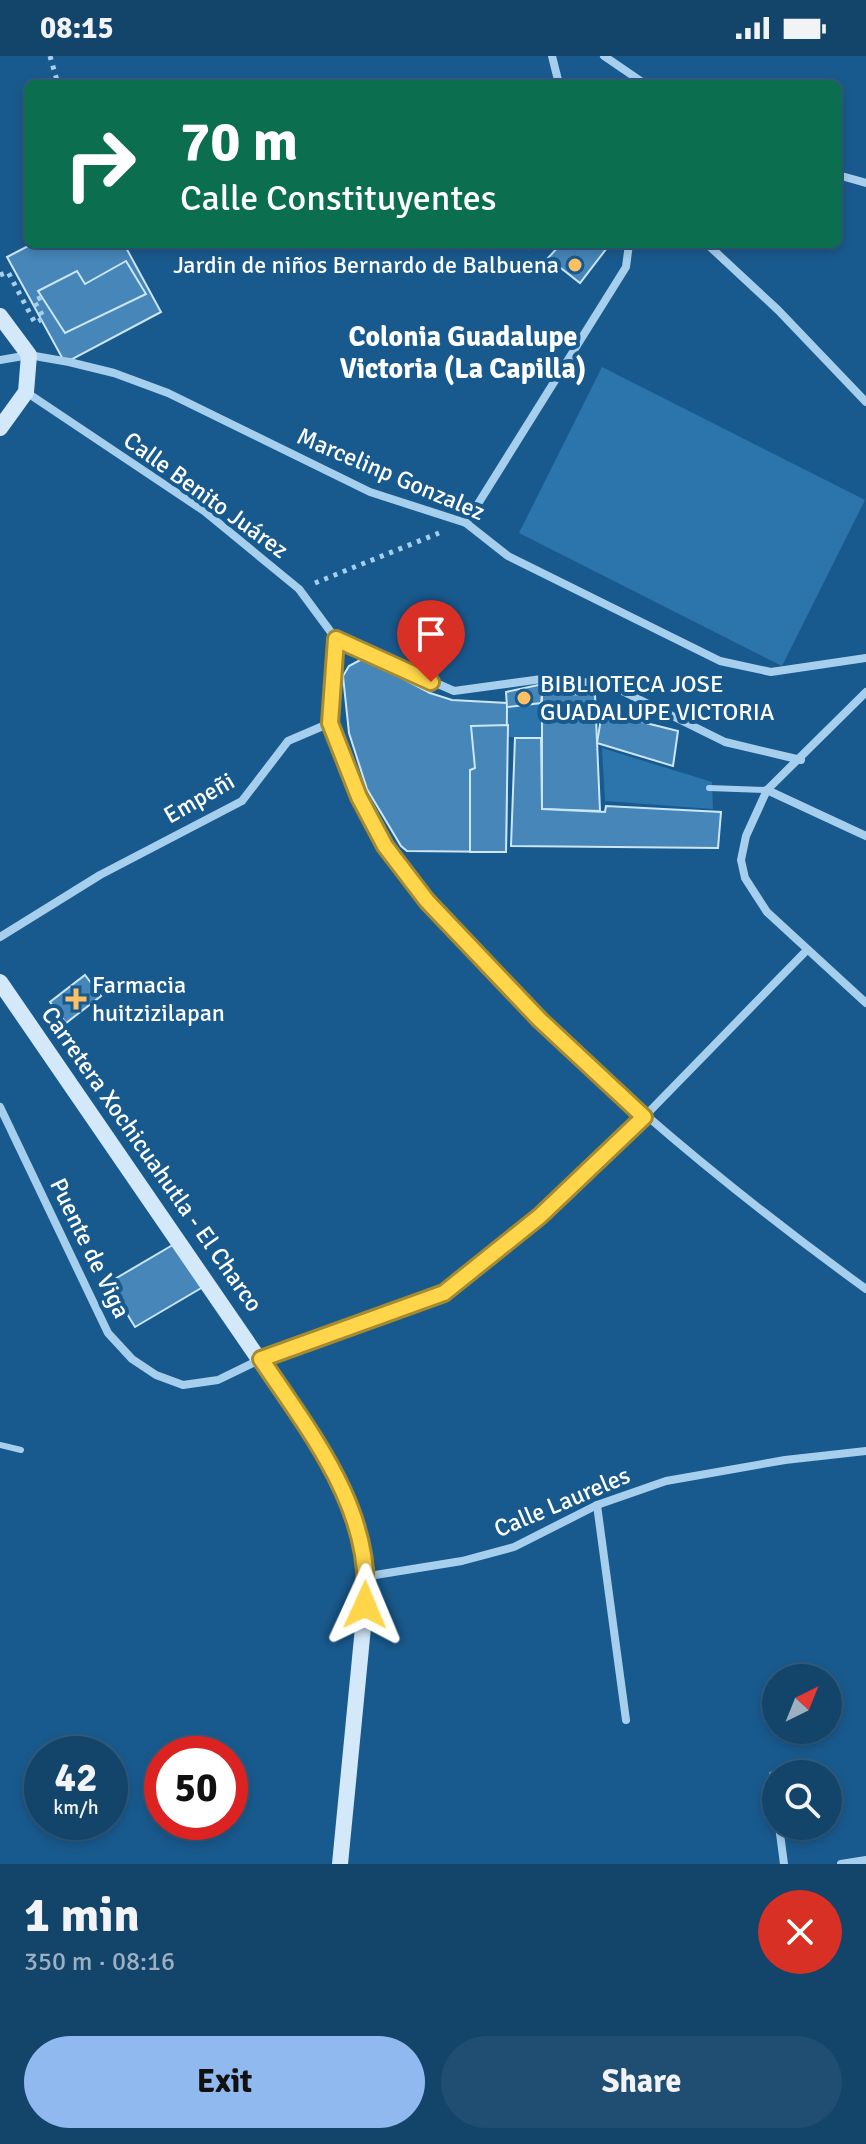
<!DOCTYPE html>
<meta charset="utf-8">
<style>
:root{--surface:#13446a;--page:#204e72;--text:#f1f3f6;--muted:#9db0c1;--line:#325c7e;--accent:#90b9f0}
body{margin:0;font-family:Signika,sans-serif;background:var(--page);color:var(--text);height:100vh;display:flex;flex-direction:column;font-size:30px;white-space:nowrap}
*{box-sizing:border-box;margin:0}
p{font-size:26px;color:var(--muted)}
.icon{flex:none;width:44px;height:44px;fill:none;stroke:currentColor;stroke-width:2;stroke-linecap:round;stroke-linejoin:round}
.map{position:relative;height:1808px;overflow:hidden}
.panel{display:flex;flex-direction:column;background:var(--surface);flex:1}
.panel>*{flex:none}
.guide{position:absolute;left:24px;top:24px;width:818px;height:168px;border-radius:12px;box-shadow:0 4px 12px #0003,0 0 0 2px var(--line);background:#0b6e4f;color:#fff;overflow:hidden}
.needle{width:52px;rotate:43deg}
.fabs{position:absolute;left:762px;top:1608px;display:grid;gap:16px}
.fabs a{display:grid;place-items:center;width:80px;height:80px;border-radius:50%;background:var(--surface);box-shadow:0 4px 12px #0003,0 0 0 2px var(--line);font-size:40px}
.speed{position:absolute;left:24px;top:1680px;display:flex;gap:16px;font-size:40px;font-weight:700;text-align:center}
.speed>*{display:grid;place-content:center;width:104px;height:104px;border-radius:50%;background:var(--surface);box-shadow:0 4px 12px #0003,0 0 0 2px var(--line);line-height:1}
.speed small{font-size:20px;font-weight:400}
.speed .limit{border:12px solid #d22;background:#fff;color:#111}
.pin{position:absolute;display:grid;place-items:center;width:68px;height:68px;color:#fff;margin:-82px -34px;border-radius:50% 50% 50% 0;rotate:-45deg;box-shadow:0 0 8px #0007}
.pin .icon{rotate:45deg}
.me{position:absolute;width:88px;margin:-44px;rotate:1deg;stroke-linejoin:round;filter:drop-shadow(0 0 6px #0008)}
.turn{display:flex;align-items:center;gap:28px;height:168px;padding:0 24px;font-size:36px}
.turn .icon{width:104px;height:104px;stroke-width:2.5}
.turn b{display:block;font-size:56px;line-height:68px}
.round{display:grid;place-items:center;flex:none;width:84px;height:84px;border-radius:42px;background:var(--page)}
.headline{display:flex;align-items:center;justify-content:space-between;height:136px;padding:0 24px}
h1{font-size:48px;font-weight:700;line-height:60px}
.cta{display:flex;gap:16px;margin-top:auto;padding:16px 24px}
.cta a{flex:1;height:92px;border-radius:48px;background:var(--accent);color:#111;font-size:32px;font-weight:700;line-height:92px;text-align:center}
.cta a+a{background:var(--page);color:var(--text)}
.status{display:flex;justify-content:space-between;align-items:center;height:56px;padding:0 40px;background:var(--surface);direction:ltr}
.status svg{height:22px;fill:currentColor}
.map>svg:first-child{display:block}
.green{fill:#2c74ac}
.building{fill:#4686b8;stroke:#cce6fa;stroke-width:2}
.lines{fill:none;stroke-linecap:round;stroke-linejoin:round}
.path{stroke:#a6cfee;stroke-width:5;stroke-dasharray:4 6;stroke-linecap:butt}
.lane{stroke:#a6cfee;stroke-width:6}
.street{stroke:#a6cfee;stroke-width:8}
.secondary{stroke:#d3e9fa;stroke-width:16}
.route-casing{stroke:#a68a30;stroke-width:20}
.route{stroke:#ffd54a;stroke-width:14}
.poi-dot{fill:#ffc063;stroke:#195a8e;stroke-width:3}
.labels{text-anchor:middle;stroke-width:8;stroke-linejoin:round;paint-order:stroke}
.poi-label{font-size:24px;fill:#fff;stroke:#195a8e;text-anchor:start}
.street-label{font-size:24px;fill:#fff;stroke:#195a8e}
.quarter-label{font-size:28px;font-weight:bold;fill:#fff;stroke:#195a8e}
</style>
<div class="status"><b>08:15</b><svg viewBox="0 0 49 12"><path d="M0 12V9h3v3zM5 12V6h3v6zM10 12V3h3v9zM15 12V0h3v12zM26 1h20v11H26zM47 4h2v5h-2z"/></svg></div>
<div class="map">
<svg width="866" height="1808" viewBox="0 0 866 1808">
<rect width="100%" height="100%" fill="#195a8e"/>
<g class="green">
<polygon points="602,311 865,444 782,610 519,477"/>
<polygon points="543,628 541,682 508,681 506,636"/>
<polygon points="602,692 712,726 713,753 605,745"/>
</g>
<g class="building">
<polygon points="32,188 124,188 161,256 65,307 7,201"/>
<polygon points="526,188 549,188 529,193"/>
<polygon points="561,188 610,188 580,227 548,202"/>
<polygon points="126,205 146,238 65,277 38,235 77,215 85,228"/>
<polygon points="364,602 430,637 452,644 507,647 506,796 407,795 401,790 367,733 349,677 343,620 349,610"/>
<polygon points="543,628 541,647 507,651 506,636"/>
<polygon points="542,637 595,639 600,755 542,753"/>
<polygon points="602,656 678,675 673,710 597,687"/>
<polygon points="508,669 506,796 470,796 470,714 475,712 471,670"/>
<polygon points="515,682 541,682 542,753 605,756 606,750 721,756 718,792 511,790"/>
<polygon points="85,919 101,940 66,967 50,946"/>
<polygon points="176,1187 203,1231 135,1271 108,1227"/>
</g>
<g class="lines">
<g class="path">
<polyline points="50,0 58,28"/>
<polyline points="0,219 8,216 35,267 44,262 34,245 42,241"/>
<polyline points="315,527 439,477"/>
</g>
<g class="lane">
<polyline points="709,732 767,734"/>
<polyline points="0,1389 21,1394"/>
</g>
<g class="street">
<polyline points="552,0 559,28"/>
<polyline points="604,0 645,28"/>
<polyline points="838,119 866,127"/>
<polyline points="707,188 778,254 866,346"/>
<polyline points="0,304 29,299 69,306 114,317 168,337 370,436 466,467 508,500 720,605 771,616 866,602"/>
<polyline points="26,336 204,455 299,533 336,583 454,635 542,623 608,628 725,686 801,704"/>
<polyline points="466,467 626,211 629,188"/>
<polyline points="866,636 767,734 746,780 741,804 745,822 767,856 866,947"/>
<path d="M330,667C346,708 360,752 384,789C412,834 452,871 488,909C603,1030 731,1135 866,1233"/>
<polyline points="767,734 866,780"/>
<polyline points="0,881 100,819 242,745 288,685 330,667 336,583"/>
<polyline points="0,1051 108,1277 132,1303 156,1319 183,1329 218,1324 261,1303 444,1237 540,1160 644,1061 806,895"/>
<polyline points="597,1449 626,1664"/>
<polyline points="369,1520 462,1505 514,1491 597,1449 666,1425 785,1404 866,1395"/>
<polyline points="773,1719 776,1745"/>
<polyline points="779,1770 784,1808"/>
<polyline points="841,1808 866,1804"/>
</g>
<g class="secondary">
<polyline points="0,260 29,299 26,336 0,372"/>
<polyline points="0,926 324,1398 357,1469 368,1520 340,1808"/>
</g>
</g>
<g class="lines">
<g class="route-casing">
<path id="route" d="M365,1549C374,1455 311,1378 261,1303L444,1237L540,1160L644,1061L540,964L427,845L385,790L359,741L330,667L336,583L431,626"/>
</g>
<use href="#route" class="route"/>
</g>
<g class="poi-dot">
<circle cx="575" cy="209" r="8"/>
<circle cx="524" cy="642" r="8"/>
<path d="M72 931h8v8h8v8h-8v8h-8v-8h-8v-8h8z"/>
</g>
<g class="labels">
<g class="poi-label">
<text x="559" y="217" text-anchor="end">Jardin de niños Bernardo de Balbuena</text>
<text x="540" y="636">BIBLIOTECA JOSE<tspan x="540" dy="28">GUADALUPE VICTORIA</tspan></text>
<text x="92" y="937">Farmacia<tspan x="92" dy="28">huitzizilapan</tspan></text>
</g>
<g class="street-label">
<text transform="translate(391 418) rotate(23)" y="8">Marcelinp Gonzalez</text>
<text transform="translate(206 439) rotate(36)" y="8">Calle Benito Juárez</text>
<text transform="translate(199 742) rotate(-30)" y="8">Empeñi</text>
<text transform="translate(152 1103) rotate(55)" y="8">Carretera Xochicuahutla - El Charco</text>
<text transform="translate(90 1192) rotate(64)" y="8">Puente de Viga</text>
<text transform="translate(562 1446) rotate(-23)" y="8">Calle Laureles</text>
</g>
<g class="quarter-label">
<text x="463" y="290">Colonia Guadalupe<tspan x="463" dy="32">Victoria (La Capilla)</tspan></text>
</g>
</g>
</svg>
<div class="fabs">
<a><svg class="needle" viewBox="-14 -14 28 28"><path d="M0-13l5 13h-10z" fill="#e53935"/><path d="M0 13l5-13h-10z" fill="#9db0c1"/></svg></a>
<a><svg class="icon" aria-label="search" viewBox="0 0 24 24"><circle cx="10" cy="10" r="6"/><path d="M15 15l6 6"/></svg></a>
</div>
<div class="speed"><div>42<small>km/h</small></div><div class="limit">50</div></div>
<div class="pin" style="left:431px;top:626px;background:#d93025"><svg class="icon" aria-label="arrive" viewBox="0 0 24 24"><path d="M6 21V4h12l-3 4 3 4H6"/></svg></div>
<svg class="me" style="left:365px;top:1549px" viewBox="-20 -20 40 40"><path d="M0-17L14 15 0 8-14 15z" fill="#ffd54a" stroke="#fff" stroke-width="4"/></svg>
<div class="guide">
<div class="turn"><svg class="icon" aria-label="right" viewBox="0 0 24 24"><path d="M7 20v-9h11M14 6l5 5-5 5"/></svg><div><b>70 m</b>Calle Constituyentes</div></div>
</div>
</div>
<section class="panel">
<div class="headline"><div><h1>1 min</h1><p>350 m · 08:16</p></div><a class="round" style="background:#d93025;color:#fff"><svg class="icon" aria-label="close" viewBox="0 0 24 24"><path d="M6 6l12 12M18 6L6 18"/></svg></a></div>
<div class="cta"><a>Exit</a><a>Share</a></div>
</section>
